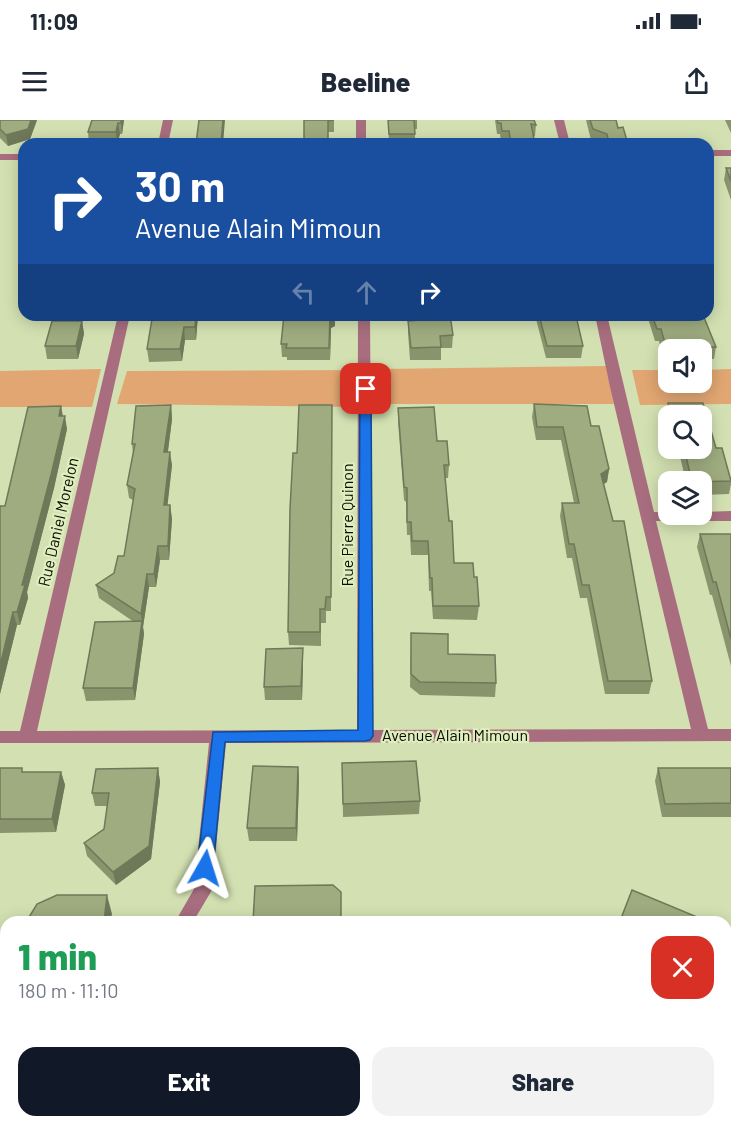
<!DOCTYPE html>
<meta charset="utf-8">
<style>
:root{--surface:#fff;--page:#f2f2f3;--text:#1f2937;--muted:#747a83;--accent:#111827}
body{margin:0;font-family:Barlow,sans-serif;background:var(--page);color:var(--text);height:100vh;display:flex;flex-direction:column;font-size:22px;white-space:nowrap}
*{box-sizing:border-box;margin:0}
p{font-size:20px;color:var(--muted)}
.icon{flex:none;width:33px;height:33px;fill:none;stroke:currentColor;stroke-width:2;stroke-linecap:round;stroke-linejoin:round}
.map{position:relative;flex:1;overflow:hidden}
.details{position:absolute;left:0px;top:796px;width:732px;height:212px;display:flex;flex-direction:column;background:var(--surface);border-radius:18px 18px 0 0;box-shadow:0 3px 15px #0003}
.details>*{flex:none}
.banner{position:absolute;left:18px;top:18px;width:696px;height:183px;border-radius:18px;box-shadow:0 3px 15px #0003;background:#1a4fa0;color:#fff;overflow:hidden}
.tools{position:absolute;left:658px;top:219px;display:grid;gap:12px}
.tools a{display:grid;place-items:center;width:54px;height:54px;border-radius:12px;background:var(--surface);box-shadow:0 3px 15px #0003;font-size:30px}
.pin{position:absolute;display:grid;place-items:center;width:51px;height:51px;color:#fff;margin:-26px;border-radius:12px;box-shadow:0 3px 9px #0006}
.me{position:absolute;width:66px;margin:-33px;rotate:6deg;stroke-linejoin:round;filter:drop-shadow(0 0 4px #0008)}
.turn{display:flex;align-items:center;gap:21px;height:126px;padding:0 18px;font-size:27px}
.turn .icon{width:78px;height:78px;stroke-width:2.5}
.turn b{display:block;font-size:42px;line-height:51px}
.lanes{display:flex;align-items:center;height:57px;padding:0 18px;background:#0003;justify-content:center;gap:30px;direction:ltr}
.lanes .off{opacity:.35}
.round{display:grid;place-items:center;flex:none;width:63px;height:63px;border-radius:18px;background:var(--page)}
.headline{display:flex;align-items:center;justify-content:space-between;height:102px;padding:0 18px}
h1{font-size:36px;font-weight:800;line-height:45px;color:#1e9e55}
.action{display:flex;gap:12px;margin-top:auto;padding:12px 18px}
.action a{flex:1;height:69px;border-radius:18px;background:var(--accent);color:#fff;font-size:24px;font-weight:800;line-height:69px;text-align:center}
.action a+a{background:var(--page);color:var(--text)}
.status{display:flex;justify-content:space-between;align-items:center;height:42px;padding:0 30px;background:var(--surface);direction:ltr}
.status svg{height:16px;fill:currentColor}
header{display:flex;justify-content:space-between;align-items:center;height:78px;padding:0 18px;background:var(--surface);font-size:27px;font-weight:800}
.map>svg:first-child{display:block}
.green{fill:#e1a672}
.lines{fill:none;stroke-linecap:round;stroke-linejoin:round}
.minor{fill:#a86e7f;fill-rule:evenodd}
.wall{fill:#89946d}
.shaded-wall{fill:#6f7859}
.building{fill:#9fac7f;stroke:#6f7859;stroke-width:1.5}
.route{fill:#1a73e8;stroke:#114b97;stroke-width:1.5}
.labels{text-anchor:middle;stroke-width:4.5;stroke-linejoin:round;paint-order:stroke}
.street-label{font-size:16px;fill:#0a0e01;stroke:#e0eebf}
</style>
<div class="status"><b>11:09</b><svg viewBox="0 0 49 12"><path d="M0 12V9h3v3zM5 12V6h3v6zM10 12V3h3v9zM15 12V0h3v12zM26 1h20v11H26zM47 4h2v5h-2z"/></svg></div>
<header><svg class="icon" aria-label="menu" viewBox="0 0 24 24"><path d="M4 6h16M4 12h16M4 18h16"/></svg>Beeline<svg class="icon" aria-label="share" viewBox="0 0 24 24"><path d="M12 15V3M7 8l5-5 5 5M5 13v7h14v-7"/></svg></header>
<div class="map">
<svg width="731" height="1007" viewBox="0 0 731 1007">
<rect width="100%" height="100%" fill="#d3e1b2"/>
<g class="green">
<polygon points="606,246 614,284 381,284 380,249"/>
<polygon points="101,249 92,287 0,287 0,251"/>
<polygon points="731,249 731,284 640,285 632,250 669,250 669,262 702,262 702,250"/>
<polygon points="350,250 351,287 117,284 127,251"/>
</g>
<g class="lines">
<g class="minor">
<polygon points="163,0 173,0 168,24 158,24"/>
<rect x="356" y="0" width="10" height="24"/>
<polygon points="554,0 564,0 570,24 560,24"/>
<rect x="708" y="30" width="23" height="6"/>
<rect x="0" y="34" width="24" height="6"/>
<polygon points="118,195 130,195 37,611 357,610 358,195 370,195 373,610 691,609 610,267 595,195 607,195 654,392 702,394 702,392 731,391 731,401 656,401 708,609 731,609 731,621 226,623 212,770 193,802 175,802 194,769 209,623 0,623 0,611 20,611"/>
<polygon points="731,841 731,869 726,870 726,843"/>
<polygon points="662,1002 682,1002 680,1007 660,1007"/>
</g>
</g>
<g class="wall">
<polygon points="0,0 37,0 30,19 8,26 0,18"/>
<polygon points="92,0 124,0 122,14 120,14 117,24 89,24 88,12"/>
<polygon points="304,0 334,0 334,12 328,12"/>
<polygon points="388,0 417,0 417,9 415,9 415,23 389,23"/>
<polygon points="495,0 534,0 536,5 535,16 533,16 535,24 508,24 508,22 501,22 500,14 497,14"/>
<polygon points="586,0 616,0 618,8 628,24 602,24 591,20"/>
<polygon points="725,0 731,0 731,13"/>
<polygon points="726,48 731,48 731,80 724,60"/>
<polygon points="156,195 198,195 196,220 185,220 182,241 149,242 147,229"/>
<polygon points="284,195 335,195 335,206 331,208 330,240 287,240 287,237 282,237 281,224"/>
<polygon points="417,195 453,195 451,201 453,215 452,228 441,228 441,240 410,240 408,213 408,201 418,200"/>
<polygon points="535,195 572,195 583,226 581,238 546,238"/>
<polygon points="647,195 703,195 716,227 714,239 702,239 702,230 669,230 669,239 664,240 659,221 655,221"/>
<polygon points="82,201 84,214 78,239 47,239 45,226"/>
<polygon points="668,283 703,283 716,328 722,328 731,359 731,364 729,374 702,375 702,362 686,362 678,328 702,328 702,296 669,296 669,309 666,296"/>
<polygon points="534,284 591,306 609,349 607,362 603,364 652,561 649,574 605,574 587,478 580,478 572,438 567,438 560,396 562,383 574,383 561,320 536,320 532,297"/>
<polygon points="171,285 172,299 168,332 172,345 167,385 170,385 172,399 169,440 160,440 156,467 149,467 143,507 144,514 135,580 86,581 83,568 134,502 99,478 96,465 114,453 124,436 133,380 129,378 127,365 133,334 132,324"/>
<polygon points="61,286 63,296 67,309 54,368 27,472 28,478 20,505 17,505 0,574 5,386"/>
<polygon points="398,288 437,321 449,345 448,358 445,358 454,443 474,457 479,486 477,500 433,499 431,471 429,471 428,435 411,435 410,415 407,415 406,382 404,380 398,301"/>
<polygon points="332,298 331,491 326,491 326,503 321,503 321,526 289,525 288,512 297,333"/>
<polygon points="700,414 731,414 731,546 712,475 710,475 697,427"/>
<polygon points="411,513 448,534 496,563 495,577 420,575 410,567"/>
<polygon points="303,542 302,580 265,580 264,567"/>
<polygon points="342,643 420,681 419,694 343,697"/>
<polygon points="298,647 299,660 297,721 249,721 247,708"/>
<polygon points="0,648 23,652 61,652 65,665 56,712 0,713"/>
<polygon points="158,648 160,662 151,739 116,765 87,736 84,723 104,709 107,686 95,686 92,673"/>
<polygon points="658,648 731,648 731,697 662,697 655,661"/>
<polygon points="595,1002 617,1002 615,1007 605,1007"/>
</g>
<g class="shaded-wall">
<polygon points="31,0 37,0 30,19 8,26 6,15"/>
<polygon points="121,0 124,0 122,14 121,3"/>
<polygon points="223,0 225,0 223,24 221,24"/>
<polygon points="118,3 120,14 117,24 116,12"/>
<polygon points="196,195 198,195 196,220 195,207"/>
<polygon points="330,195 335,195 335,206 331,208 330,240"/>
<polygon points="82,201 84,214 78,239 76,226"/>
<polygon points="184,207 185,220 182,241 180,229"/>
<polygon points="171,285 172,299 166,345 164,332"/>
<polygon points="61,286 63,299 59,296"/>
<polygon points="65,296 67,309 54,368 27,472 28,478 20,505 17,492 22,465"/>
<polygon points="170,332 172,345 166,399 164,385"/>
<polygon points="609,349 607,362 599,367 601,354"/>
<polygon points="170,385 172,399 169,440 168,426"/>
<polygon points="158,426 160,440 156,467 154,454"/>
<polygon points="147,454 149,467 143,507 144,514 135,580 133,568 142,502 141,494"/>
<polygon points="13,492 17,505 0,574 0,546"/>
<polygon points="303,528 303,542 302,580 301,566"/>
<polygon points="298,647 299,660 297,721 296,708"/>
<polygon points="158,648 160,662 151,739 116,765 113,752"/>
<polygon points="61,652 65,665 56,712 52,699"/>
<polygon points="107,775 112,794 110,802 104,802"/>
<polygon points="94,1002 104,1002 102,1007 92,1007"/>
</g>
<g class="building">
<polygon points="0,0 31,0 28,9 6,15 0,9"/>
<polygon points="92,0 121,0 121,3 118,3 116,12 88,12"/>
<polygon points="199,0 223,0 221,24 196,24"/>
<polygon points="304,0 334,0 328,1 328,24 304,24"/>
<polygon points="388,0 414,0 415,14 389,14"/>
<polygon points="497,0 534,0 536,5 531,4 535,24 511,24 509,11 502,11 501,3 498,3"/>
<polygon points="590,0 616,0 618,8 623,7 628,24 609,24 607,14 593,9"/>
<polygon points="726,48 731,48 731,61"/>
<polygon points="156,195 196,195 195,207 184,207 180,229 147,229 152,199 156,199"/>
<polygon points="284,195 331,195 330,195 329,228 286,228 287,224 281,224"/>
<polygon points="419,195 450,195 453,215 440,216 441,227 411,228 408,201 420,200"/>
<polygon points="539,195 572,195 572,196 576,196 583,226 547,226"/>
<polygon points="652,195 703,195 716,227 666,227 661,209 657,209"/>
<polygon points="52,201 82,201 76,226 45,226"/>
<polygon points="668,283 703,283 716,328 722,328 731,361 692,362 684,328 702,328 702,296 671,296"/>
<polygon points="534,284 587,286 591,306 599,306 609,349 601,354 613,401 624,401 652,561 608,561 589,465 582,465 574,424 569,424 562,383 579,383 563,307 537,307"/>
<polygon points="171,285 164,332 170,332 164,385 170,385 168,426 158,426 154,454 147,454 141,494 96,465 114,453 118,436 124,436 135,369 127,365 135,324 132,324 136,286"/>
<polygon points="299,285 332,285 331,477 326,477 325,489 320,489 320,512 288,512 290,389 293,333 297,333"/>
<polygon points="61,286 59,296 65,296 51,355 22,465 25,465 17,492 13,492 0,546 0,386 5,386 28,287"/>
<polygon points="434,287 437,321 447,321 449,345 444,345 449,401 452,401 454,443 473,443 474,457 477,457 479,486 433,486 432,458 430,458 428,421 412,421 411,402 407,402 407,368 404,367 398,288"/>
<polygon points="700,414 731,414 731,519 716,462 713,462"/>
<polygon points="142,501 133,568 83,568 95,502"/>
<polygon points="411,513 448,514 448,534 495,535 496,563 420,562 411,554"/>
<polygon points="303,528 301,566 264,567 266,529"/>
<polygon points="416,641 420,681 343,684 342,643"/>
<polygon points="253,646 298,647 296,708 247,708"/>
<polygon points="0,648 22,648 22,652 61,652 52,699 0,699"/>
<polygon points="158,648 149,726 113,752 84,723 104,709 109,673 92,673 96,649"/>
<polygon points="658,648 731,648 731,683 665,684"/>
<polygon points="333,765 341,772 341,801 339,802 253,802 255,766"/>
<polygon points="632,770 702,799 700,802 624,802 620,801"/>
<polygon points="57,775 107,775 104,802 26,802 37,784"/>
<polygon points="57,1002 94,1002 92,1007 54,1007"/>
</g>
<polygon class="route" points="366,265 371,269 373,616 370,620 365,621 225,622 213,748 211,753 205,755 199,753 197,748 213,612 358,610 360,269"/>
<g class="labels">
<g class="street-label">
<text transform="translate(58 402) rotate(-77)" y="6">Rue Daniel Morelon</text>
<text transform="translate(347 405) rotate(-90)" y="6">Rue Pierre Quinon</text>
<text x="455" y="621">Avenue Alain Mimoun</text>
</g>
</g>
</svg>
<div class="tools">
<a><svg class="icon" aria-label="sound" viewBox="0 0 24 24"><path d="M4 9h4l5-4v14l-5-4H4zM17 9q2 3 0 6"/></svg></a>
<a><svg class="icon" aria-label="search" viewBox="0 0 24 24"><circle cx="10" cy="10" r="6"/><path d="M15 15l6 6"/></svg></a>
<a><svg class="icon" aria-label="layers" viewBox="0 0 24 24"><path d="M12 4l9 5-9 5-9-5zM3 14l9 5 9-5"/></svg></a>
</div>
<div class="pin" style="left:366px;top:269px;background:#d93025"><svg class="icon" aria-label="arrive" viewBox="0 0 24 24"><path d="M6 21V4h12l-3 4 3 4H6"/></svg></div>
<svg class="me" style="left:205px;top:748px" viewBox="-20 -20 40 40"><path d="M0-17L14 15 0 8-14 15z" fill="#1a73e8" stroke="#fff" stroke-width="4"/></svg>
<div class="banner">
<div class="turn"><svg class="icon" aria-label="right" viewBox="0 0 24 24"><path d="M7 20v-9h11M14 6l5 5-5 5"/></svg><div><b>30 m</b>Avenue Alain Mimoun</div></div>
<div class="lanes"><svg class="icon off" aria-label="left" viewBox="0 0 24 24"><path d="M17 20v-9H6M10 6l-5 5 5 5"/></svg><svg class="icon off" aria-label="ahead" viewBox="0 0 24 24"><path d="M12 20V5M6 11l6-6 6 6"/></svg><svg class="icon" aria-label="right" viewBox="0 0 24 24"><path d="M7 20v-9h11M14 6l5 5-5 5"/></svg></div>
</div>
<section class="details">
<div class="headline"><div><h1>1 min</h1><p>180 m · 11:10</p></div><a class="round" style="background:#d93025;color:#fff"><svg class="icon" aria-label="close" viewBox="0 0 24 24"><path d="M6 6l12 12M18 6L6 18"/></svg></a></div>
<div class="action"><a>Exit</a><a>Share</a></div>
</section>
</div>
